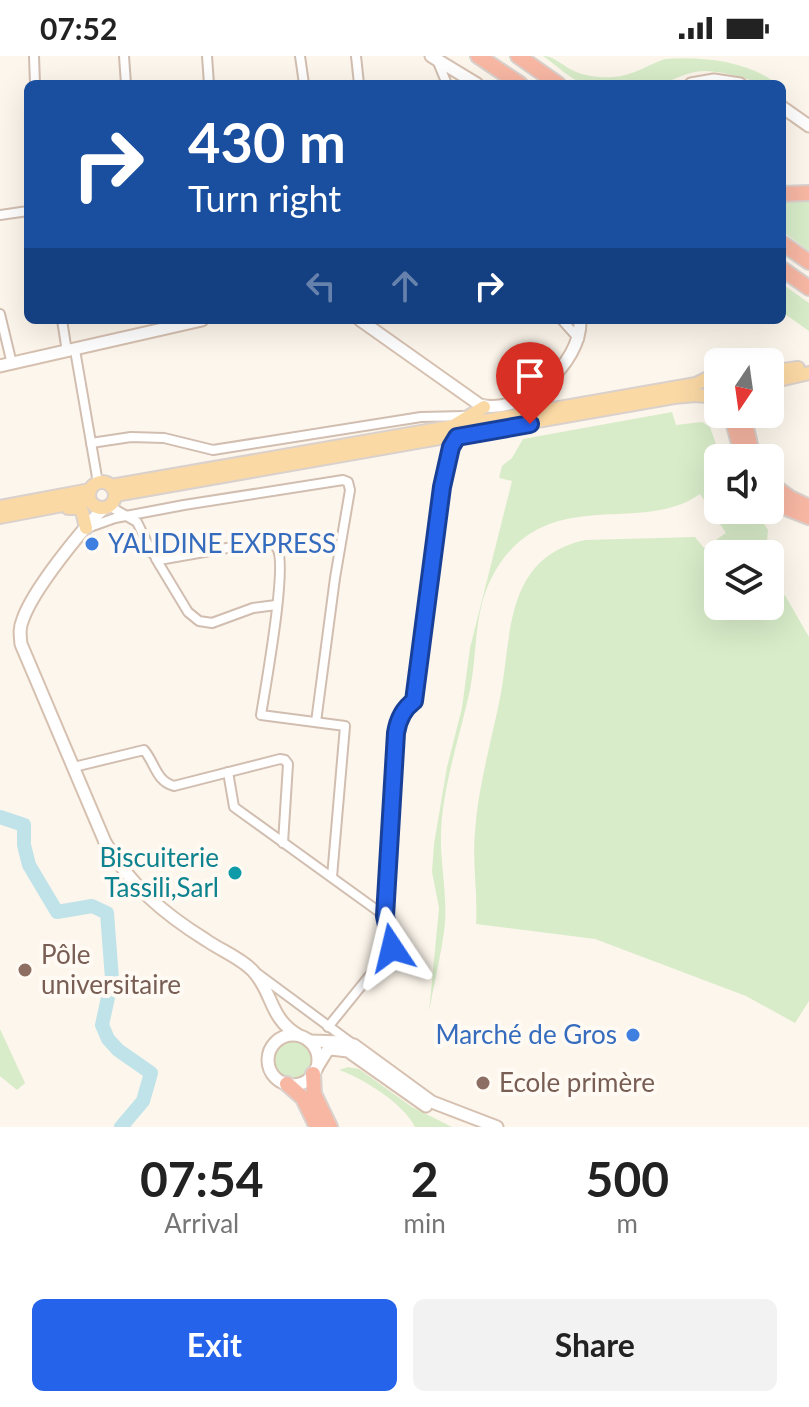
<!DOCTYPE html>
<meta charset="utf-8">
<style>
:root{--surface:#fff;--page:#f2f2f2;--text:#222;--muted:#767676;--accent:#2563eb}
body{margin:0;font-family:Lato,sans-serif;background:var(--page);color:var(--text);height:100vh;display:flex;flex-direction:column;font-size:30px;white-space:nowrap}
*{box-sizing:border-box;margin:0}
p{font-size:26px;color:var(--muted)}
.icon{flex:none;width:44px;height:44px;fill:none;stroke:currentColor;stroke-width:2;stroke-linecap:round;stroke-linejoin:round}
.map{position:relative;height:1071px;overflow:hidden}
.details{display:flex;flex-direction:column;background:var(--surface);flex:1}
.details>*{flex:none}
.hud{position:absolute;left:24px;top:24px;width:762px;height:244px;border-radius:12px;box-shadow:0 8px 32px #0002;background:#1a4fa0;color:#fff;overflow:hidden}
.needle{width:52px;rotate:193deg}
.fabs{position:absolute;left:704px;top:292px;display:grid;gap:16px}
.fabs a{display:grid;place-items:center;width:80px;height:80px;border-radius:12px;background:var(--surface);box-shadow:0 8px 32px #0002;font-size:40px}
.pin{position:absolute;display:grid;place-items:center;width:68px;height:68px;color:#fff;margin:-82px -34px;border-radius:50% 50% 50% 0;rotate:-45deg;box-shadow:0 0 8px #0007}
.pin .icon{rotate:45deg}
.me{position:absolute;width:88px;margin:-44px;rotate:350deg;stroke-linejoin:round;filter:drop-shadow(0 0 6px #0008)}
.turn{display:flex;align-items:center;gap:28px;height:168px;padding:0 32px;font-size:36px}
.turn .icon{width:104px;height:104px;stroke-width:2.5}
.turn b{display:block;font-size:56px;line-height:68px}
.lanes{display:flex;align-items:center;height:76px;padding:0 32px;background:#0003;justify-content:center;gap:40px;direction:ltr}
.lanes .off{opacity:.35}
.eta{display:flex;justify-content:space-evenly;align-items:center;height:136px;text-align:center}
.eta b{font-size:48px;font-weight:700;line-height:56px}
.primary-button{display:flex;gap:16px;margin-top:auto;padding:16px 32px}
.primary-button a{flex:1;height:92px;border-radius:12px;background:var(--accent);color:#fff;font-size:32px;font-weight:700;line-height:92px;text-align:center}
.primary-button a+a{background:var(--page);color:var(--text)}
.status{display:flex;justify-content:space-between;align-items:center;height:56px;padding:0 40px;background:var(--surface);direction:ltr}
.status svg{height:22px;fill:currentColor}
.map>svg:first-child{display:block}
.green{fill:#d8ecc9}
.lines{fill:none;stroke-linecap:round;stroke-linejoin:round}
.river{stroke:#bfe3e8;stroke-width:14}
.street-casing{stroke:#d1beb0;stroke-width:12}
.secondary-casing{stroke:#d6c0b0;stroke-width:15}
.primary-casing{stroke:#dad1cd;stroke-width:16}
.highway-casing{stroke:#dad1cd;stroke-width:18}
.street{stroke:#fff;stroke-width:8}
.secondary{stroke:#fff;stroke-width:11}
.primary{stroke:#fbd9a5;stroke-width:12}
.highway{stroke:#f7b7a3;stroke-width:14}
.route-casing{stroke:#184099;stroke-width:20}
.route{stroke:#2563eb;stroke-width:14}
.shop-dot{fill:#3f7fe0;stroke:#fffaf3;stroke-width:3}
.culture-dot{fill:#0f9aa8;stroke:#fffaf3;stroke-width:3}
.education-dot{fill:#8d6e63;stroke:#fffaf3;stroke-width:3}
.labels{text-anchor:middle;stroke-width:8;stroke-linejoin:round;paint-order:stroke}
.shop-label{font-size:26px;fill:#366cbe;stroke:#fffaf3;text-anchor:start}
.culture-label{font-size:26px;fill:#0d838f;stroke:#fffaf3;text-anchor:end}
.education-label{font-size:26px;fill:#785e54;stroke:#fffaf3;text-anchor:start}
</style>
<div class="status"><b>07:52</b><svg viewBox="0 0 49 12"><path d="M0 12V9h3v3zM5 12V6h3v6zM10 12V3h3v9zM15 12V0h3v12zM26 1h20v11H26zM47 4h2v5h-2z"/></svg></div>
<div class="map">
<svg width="809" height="1071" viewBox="0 0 809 1071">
<rect width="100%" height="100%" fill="#fdf6ec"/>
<g class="green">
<path d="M543,0C553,0 561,8 570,13C582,20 600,22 613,21C633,20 647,9 665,3C701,0 749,5 777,28C752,28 731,15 705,15C689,15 678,22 664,27C657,29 590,30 584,28C570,23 555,8 543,0Z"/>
<polygon points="809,144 809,195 782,175 782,146"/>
<polygon points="782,228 809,247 809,275 782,256"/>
<path d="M672,356L676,369L702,366L710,371L721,402H718V454H755L768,474L766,498H718V550H770V521L786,541L809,581V945L795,967L746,940L595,883L476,868C478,838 472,807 475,776C478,729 492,684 501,637C512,574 506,502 585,484L695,481L704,492L726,477L700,438C653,472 585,444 531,477C511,489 496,510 487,532C474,564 477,600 470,634C460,680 443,728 441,776C440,806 447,837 445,867C442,896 434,927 429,956L439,852L432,816L434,788L447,711L462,652L470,592L512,425L499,422L502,410L512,402L523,383Z"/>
<polygon points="0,973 25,1027 17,1034 0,1020"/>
<circle cx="293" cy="1004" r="19"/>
<path d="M348,1011L359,1013L412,1051L452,1071H415C403,1047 364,1023 339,1014Z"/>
</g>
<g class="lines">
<polyline class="river" points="0,761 24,769 24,789 29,809 57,856 92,850 107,857 112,923 102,969 108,983 118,994 151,1017 143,1045 121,1071"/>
<g class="street-casing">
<g id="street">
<polyline points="34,0 35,28"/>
<polyline points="124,0 126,28"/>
<polyline points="207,0 209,28"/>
<polyline points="300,0 304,28"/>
<polyline points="356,0 359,28"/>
<polyline points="437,4 447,28"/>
<polyline points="0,159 28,155"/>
<polyline points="0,258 12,308"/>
<polyline points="62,264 67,296"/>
<polyline points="562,264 579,283"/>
<polyline points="75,294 98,427"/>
<polyline points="91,387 131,381 164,382 213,394 421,361 465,360"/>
<path d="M109,450L137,466L152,497L159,504L261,486C268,486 273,485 277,492C288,509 265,633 261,659L345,670L332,821"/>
<polyline points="87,472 115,462 184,449 343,424 348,426 350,434 335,522 316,666"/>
<polyline points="156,503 188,556 199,565 212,567 253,552 276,549"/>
<path d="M74,711L144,694C155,707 156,725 174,730L280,703L285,704L288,708L283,787"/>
<polyline points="228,716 234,751 385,860"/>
<polyline points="258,918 350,986"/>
<path d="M328,971L392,892V884L385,860L396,677C398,664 403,653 414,645L442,431L451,391L457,381"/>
</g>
</g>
<g class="secondary-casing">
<g id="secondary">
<polyline points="431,0 477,28"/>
<polyline points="691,28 714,24 740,28"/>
<polyline points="782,51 809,70"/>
<path d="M360,264L480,349C521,360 582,308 580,264"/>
<polyline points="0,310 202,264"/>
<path d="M104,452C81,474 33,534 23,563C19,572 20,579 21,588L105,786C130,829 164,858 206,884C220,894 241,902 253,915C273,936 269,962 298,979"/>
<circle cx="293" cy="1004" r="25"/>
<polyline points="309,985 343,986 354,989 432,1046 497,1071"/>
<polyline points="316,1013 327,995 331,993 348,995 426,1050"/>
</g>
</g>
<g class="primary-casing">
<g id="primary">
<polyline points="770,316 798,312"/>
<polyline points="770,326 809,317"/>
<polyline points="453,370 484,351"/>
<circle cx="102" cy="439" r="13"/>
<polyline points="111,430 696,328 714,319"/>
<polyline points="115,439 674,341 695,339 718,341"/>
<polyline points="0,451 90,434"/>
<polyline points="68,452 77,452 82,455 86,472"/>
<polyline points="0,461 89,444"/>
</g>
</g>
<g class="highway-casing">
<g id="highway">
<polyline points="478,0 520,28"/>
<polyline points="518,0 558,28"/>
<polyline points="782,138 809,137"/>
<polyline points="782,187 809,206"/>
<polyline points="782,213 809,232"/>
<polyline points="731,358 743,402"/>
<polyline points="743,358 753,402"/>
<polyline points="770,427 790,442 809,451"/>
<polyline points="770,441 781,450 809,461"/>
<polyline points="313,1018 314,1038 330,1071"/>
<polyline points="287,1028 303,1042 317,1071"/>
</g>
</g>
<use href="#street" class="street"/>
<use href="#secondary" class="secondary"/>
<use href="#primary" class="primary"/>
<use href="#highway" class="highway"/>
</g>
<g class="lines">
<g class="route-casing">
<path id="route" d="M392,892L385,860L396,677C398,664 403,653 414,645L442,431L451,391L457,381L530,368"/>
</g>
<use href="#route" class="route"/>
</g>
<g class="shop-dot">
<circle cx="92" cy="488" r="8"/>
<circle cx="633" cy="979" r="8"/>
</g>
<circle class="culture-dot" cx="235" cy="817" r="8"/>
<g class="education-dot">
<circle cx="25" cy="914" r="8"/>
<circle cx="483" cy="1027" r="8"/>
</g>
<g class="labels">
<g class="shop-label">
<text x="108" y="497">YALIDINE EXPRESS</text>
<text x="617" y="988" text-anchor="end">Marché de Gros</text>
</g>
<g class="culture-label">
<text x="219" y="811">Biscuiterie<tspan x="219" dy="30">Tassili,Sarl</tspan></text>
</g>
<g class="education-label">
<text x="41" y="908">Pôle<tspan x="41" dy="30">universitaire</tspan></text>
<text x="499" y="1036">Ecole primère</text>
</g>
</g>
</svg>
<div class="fabs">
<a><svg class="needle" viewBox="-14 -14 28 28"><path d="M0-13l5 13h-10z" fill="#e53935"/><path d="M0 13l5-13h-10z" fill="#767676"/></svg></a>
<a><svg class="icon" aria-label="sound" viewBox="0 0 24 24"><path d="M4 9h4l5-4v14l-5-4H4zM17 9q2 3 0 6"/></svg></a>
<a><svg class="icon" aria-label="layers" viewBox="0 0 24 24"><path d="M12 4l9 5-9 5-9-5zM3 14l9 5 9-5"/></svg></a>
</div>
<div class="pin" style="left:530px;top:368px;background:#d93025"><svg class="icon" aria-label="arrive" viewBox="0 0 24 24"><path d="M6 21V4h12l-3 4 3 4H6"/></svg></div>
<svg class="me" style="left:392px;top:892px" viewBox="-20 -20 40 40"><path d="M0-17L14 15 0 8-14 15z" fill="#2563eb" stroke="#fff" stroke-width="4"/></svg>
<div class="hud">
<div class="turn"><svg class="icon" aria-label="right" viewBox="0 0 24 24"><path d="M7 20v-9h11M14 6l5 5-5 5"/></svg><div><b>430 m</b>Turn right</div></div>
<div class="lanes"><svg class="icon off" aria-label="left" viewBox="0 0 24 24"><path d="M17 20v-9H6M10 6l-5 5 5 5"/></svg><svg class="icon off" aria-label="ahead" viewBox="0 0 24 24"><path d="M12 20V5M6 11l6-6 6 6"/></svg><svg class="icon" aria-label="right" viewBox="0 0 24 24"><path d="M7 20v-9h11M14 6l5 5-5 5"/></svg></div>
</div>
</div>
<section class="details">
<div class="eta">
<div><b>07:54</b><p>Arrival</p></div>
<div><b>2</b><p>min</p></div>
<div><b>500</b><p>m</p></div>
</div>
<div class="primary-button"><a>Exit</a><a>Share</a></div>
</section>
